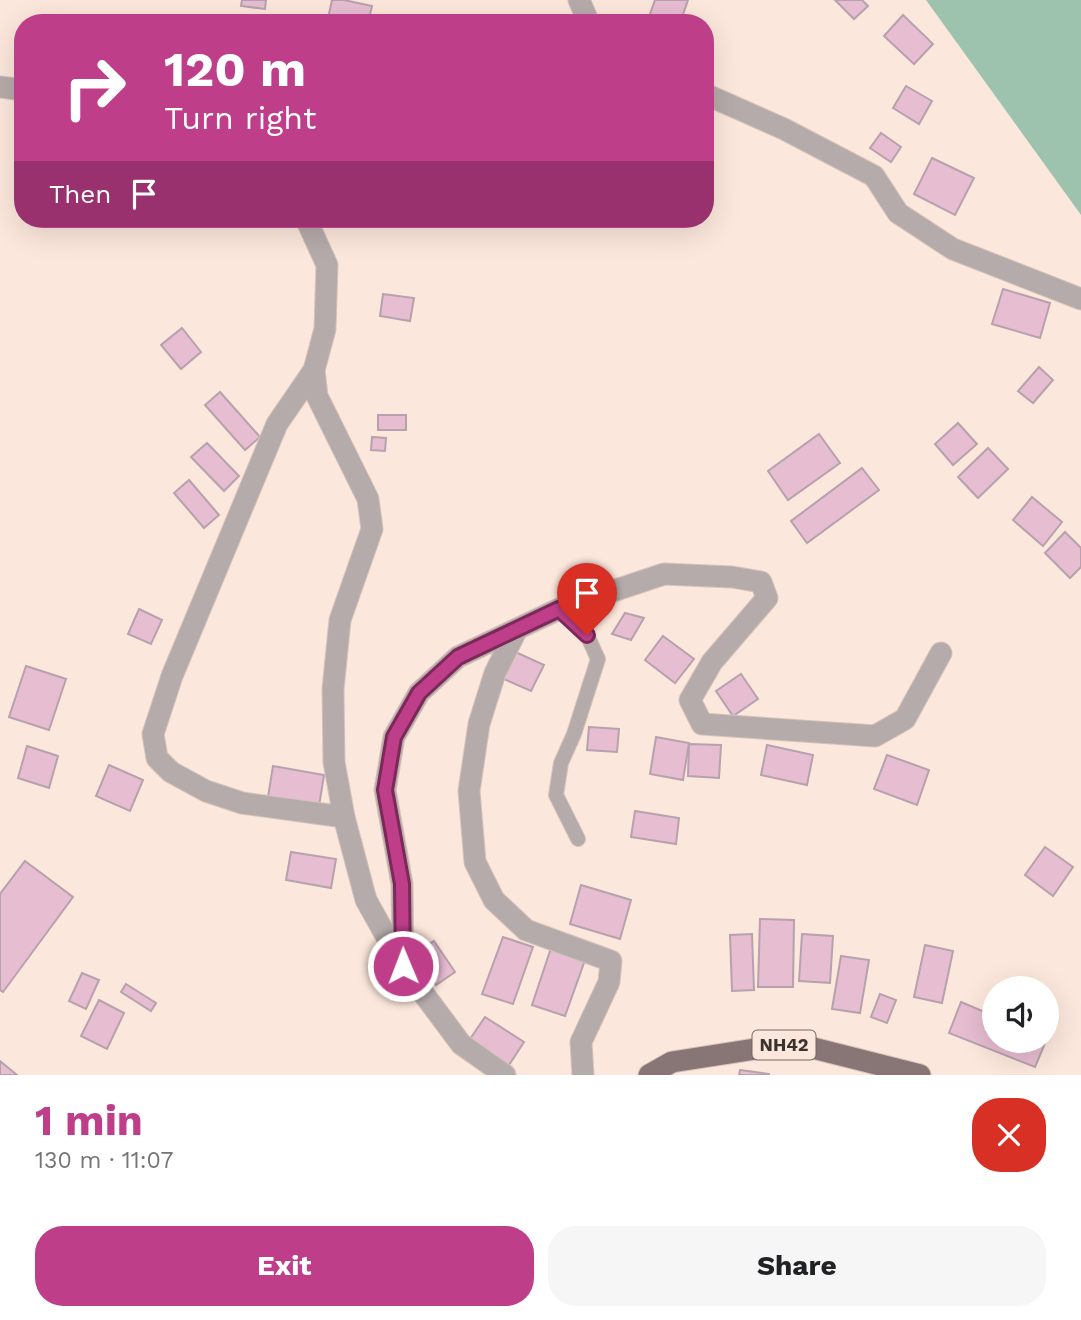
<!DOCTYPE html>
<meta charset="utf-8">
<style>
:root{--surface:#fff;--page:#f6f6f6;--text:#202124;--muted:#757577;--accent:#be3e89}
body{margin:0;font-family:"Work Sans",sans-serif;background:var(--page);color:var(--text);height:100vh;display:flex;flex-direction:column;font-size:26px;white-space:nowrap}
*{box-sizing:border-box;margin:0}
p{font-size:23px;color:var(--muted)}
.icon{flex:none;width:38px;height:38px;fill:none;stroke:currentColor;stroke-width:2;stroke-linecap:round;stroke-linejoin:round}
.map{position:relative;height:1075px;overflow:hidden}
.sheet{display:flex;flex-direction:column;background:var(--surface);flex:1}
.sheet>*{flex:none}
.hud{position:absolute;left:14px;top:14px;width:700px;height:214px;border-radius:28px;box-shadow:0 7px 28px #0002;background:#be3e89;color:#fff;overflow:hidden}
.fabs{position:absolute;left:982px;top:976px;display:grid;gap:14px}
.fabs a{display:grid;place-items:center;width:77px;height:77px;border-radius:50%;background:var(--surface);box-shadow:0 7px 28px #0002;font-size:35px}
.pin{position:absolute;display:grid;place-items:center;width:60px;height:60px;color:#fff;margin:-72px -30px;border-radius:50% 50% 50% 0;rotate:-45deg;box-shadow:0 0 7px #0007}
.pin .icon{rotate:45deg}
.me{position:absolute;width:77px;margin:-38px;rotate:359deg;stroke-linejoin:round;filter:drop-shadow(0 0 5px #0008)}
.turn{display:flex;align-items:center;gap:24px;height:147px;padding:0 35px;font-size:32px}
.turn .icon{width:91px;height:91px;stroke-width:2.5}
.turn b{display:block;font-size:49px;line-height:60px}
.then{display:flex;align-items:center;height:66px;padding:0 35px;background:#0003;gap:14px;font-size:26px}
.round{display:grid;place-items:center;flex:none;width:74px;height:74px;border-radius:28px;background:var(--page)}
.summary{display:flex;align-items:center;justify-content:space-between;height:119px;padding:0 35px}
h1{font-size:42px;font-weight:700;line-height:52px;color:var(--accent)}
.action{display:flex;gap:14px;margin-top:auto;padding:14px 35px}
.action a{flex:1;height:80px;border-radius:28px;background:var(--accent);color:#fff;font-size:28px;font-weight:700;line-height:80px;text-align:center}
.action a+a{background:var(--page);color:var(--text)}
.map>svg:first-child{display:block}
.green{fill:#9dc3ae}
.building{fill:#e7bdd2;stroke:#b6a2ac;stroke-width:2}
.lines{fill:none;stroke-linecap:round;stroke-linejoin:round}
.service-casing{stroke:#d5c3b9;stroke-width:16}
.minor-casing{stroke:#d5c3b9;stroke-width:23}
.primary-casing{stroke:#d5c3b9;stroke-width:23}
.service{stroke:#b6abab;stroke-width:14}
.minor{stroke:#b6abab;stroke-width:21}
.primary{stroke:#887575;stroke-width:21}
.route-casing{stroke:#7c2859;stroke-width:18}
.route{stroke:#be3e89;stroke-width:12}
.labels{text-anchor:middle;stroke-width:7;stroke-linejoin:round;paint-order:stroke}
.shield{fill:#fce7dc;stroke:#756963;stroke-width:2}
.shield-label{font-size:18px;font-weight:bold;fill:#3b332f}
</style>
<div class="map">
<svg width="1081" height="1075" viewBox="0 0 1081 1075">
<rect width="100%" height="100%" fill="#fce7dc"/>
<polygon class="green" points="926,0 1081,0 1081,215"/>
<g class="building">
<polygon points="242,0 266,0 265,9 241,6"/>
<polygon points="332,0 344,0 372,6 368,23 327,23"/>
<polygon points="655,0 688,0 680,23 664,23 649,17"/>
<polygon points="835,0 862,0 868,6 854,19"/>
<polygon points="903,15 933,44 914,64 884,36"/>
<polygon points="906,86 932,101 919,124 893,108"/>
<polygon points="881,133 901,147 891,162 870,148"/>
<polygon points="932,158 974,178 955,215 914,194"/>
<polygon points="1003,289 1050,303 1040,338 992,324"/>
<polygon points="383,294 414,298 410,321 380,316"/>
<polygon points="182,328 201,352 181,369 161,345"/>
<polygon points="1039,367 1053,380 1033,403 1018,391"/>
<polygon points="220,392 260,437 245,450 205,405"/>
<rect x="378" y="415" width="28" height="15"/>
<polygon points="958,423 977,444 953,465 935,444"/>
<polygon points="819,434 840,463 788,500 768,471"/>
<polygon points="372,437 386,438 385,451 371,450"/>
<polygon points="207,443 239,476 224,491 191,457"/>
<polygon points="988,448 1008,469 978,498 958,477"/>
<polygon points="862,468 879,490 807,543 791,521"/>
<polygon points="189,480 219,515 204,528 174,493"/>
<polygon points="1032,497 1062,522 1043,546 1013,520"/>
<polygon points="1065,532 1081,548 1081,567 1070,578 1045,553"/>
<polygon points="139,609 162,620 151,644 128,634"/>
<polygon points="625,613 644,618 631,640 612,634"/>
<polygon points="663,636 694,659 675,683 645,660"/>
<polygon points="509,649 544,665 531,691 497,676"/>
<polygon points="26,666 66,679 49,730 9,717"/>
<polygon points="741,674 758,699 733,716 716,691"/>
<polygon points="589,727 619,729 617,752 587,750"/>
<polygon points="656,737 689,743 683,780 650,774"/>
<polygon points="689,744 721,745 719,778 688,776"/>
<polygon points="767,745 813,755 807,785 761,775"/>
<polygon points="27,746 58,756 49,788 18,778"/>
<polygon points="887,755 929,770 917,805 874,789"/>
<polygon points="109,765 143,780 130,811 96,796"/>
<polygon points="273,766 324,775 319,806 268,797"/>
<polygon points="635,811 679,818 676,844 631,837"/>
<polygon points="1045,847 1073,867 1053,896 1025,875"/>
<polygon points="291,852 336,859 331,888 286,880"/>
<polygon points="25,861 73,897 3,992 0,990 0,894"/>
<polygon points="581,885 631,900 620,939 570,924"/>
<polygon points="760,919 794,920 793,987 758,987"/>
<polygon points="752,934 754,990 732,991 730,935"/>
<polygon points="802,934 833,936 830,983 799,981"/>
<polygon points="503,937 533,947 513,1004 482,994"/>
<polygon points="434,941 455,972 436,985 415,954"/>
<polygon points="925,945 953,951 942,1003 914,997"/>
<polygon points="551,948 585,960 565,1016 532,1005"/>
<polygon points="841,956 869,960 860,1013 832,1009"/>
<polygon points="82,973 99,980 86,1009 69,1001"/>
<polygon points="126,984 156,1003 151,1011 121,992"/>
<polygon points="880,994 896,1000 887,1023 871,1017"/>
<polygon points="99,1000 124,1013 107,1049 81,1036"/>
<polygon points="961,1002 994,1016 994,1041 1046,1041 1035,1067 949,1033"/>
<polygon points="485,1017 524,1042 509,1065 470,1039"/>
<polygon points="0,1061 17,1075 0,1075"/>
<polygon points="740,1070 769,1074 769,1075 739,1075"/>
</g>
<g class="lines">
<g class="service-casing">
<polyline id="service" points="559,609 587,635 598,659 574,734 561,763 556,795 578,839"/>
</g>
<g class="minor-casing">
<g id="minor">
<polyline points="579,0 589,23"/>
<polyline points="0,87 23,90"/>
<polyline points="705,94 784,129 874,176 898,213 953,249 1081,299"/>
<polyline points="306,219 327,265 325,329 314,370 317,396 368,499 372,529 340,620 333,689 334,762 344,817 366,900 403,966 461,1044 505,1075"/>
<polyline points="314,370 277,424 172,676 153,734 157,758 171,772 206,791 242,803 344,817"/>
<polyline points="517,629 495,673 479,724 469,791 475,862 494,900 526,930 611,961 609,982 581,1042 583,1075"/>
<polyline points="403,966 402,884 385,790 394,737 419,693 458,657 559,609 664,574 732,577 761,582 767,598 712,662 690,700 702,724 875,736 905,719 941,653"/>
</g>
</g>
<g class="primary-casing">
<polyline id="primary" points="649,1075 672,1062 793,1043 920,1075"/>
</g>
<use href="#service" class="service"/>
<use href="#minor" class="minor"/>
<use href="#primary" class="primary"/>
</g>
<g class="lines">
<g class="route-casing">
<polyline id="route" points="403,966 402,884 385,790 394,737 419,693 458,657 559,609 587,635"/>
</g>
<use href="#route" class="route"/>
</g>
<g class="labels">
<rect class="shield" x="752.5" y="1030.5" width="63" height="29" rx="5"/>
<g class="shield-label">
<text x="784" y="1051">NH42</text>
</g>
</g>
</svg>
<div class="fabs">
<a><svg class="icon" aria-label="sound" viewBox="0 0 24 24"><path d="M4 9h4l5-4v14l-5-4H4zM17 9q2 3 0 6"/></svg></a>
</div>
<div class="pin" style="left:587px;top:635px;background:#d93025"><svg class="icon" aria-label="arrive" viewBox="0 0 24 24"><path d="M6 21V4h12l-3 4 3 4H6"/></svg></div>
<svg class="me" style="left:403px;top:966px" viewBox="-20 -20 40 40"><circle r="17" fill="#be3e89" stroke="#fff" stroke-width="3"/><path d="M0-11L8 9 0 5-8 9z" fill="#fff"/></svg>
<div class="hud">
<div class="turn"><svg class="icon" aria-label="right" viewBox="0 0 24 24"><path d="M7 20v-9h11M14 6l5 5-5 5"/></svg><div><b>120 m</b>Turn right</div></div>
<div class="then">Then<svg class="icon" aria-label="arrive" viewBox="0 0 24 24"><path d="M6 21V4h12l-3 4 3 4H6"/></svg></div>
</div>
</div>
<section class="sheet">
<div class="summary"><div><h1>1 min</h1><p>130 m · 11:07</p></div><a class="round" style="background:#d93025;color:#fff"><svg class="icon" aria-label="close" viewBox="0 0 24 24"><path d="M6 6l12 12M18 6L6 18"/></svg></a></div>
<div class="action"><a>Exit</a><a>Share</a></div>
</section>
